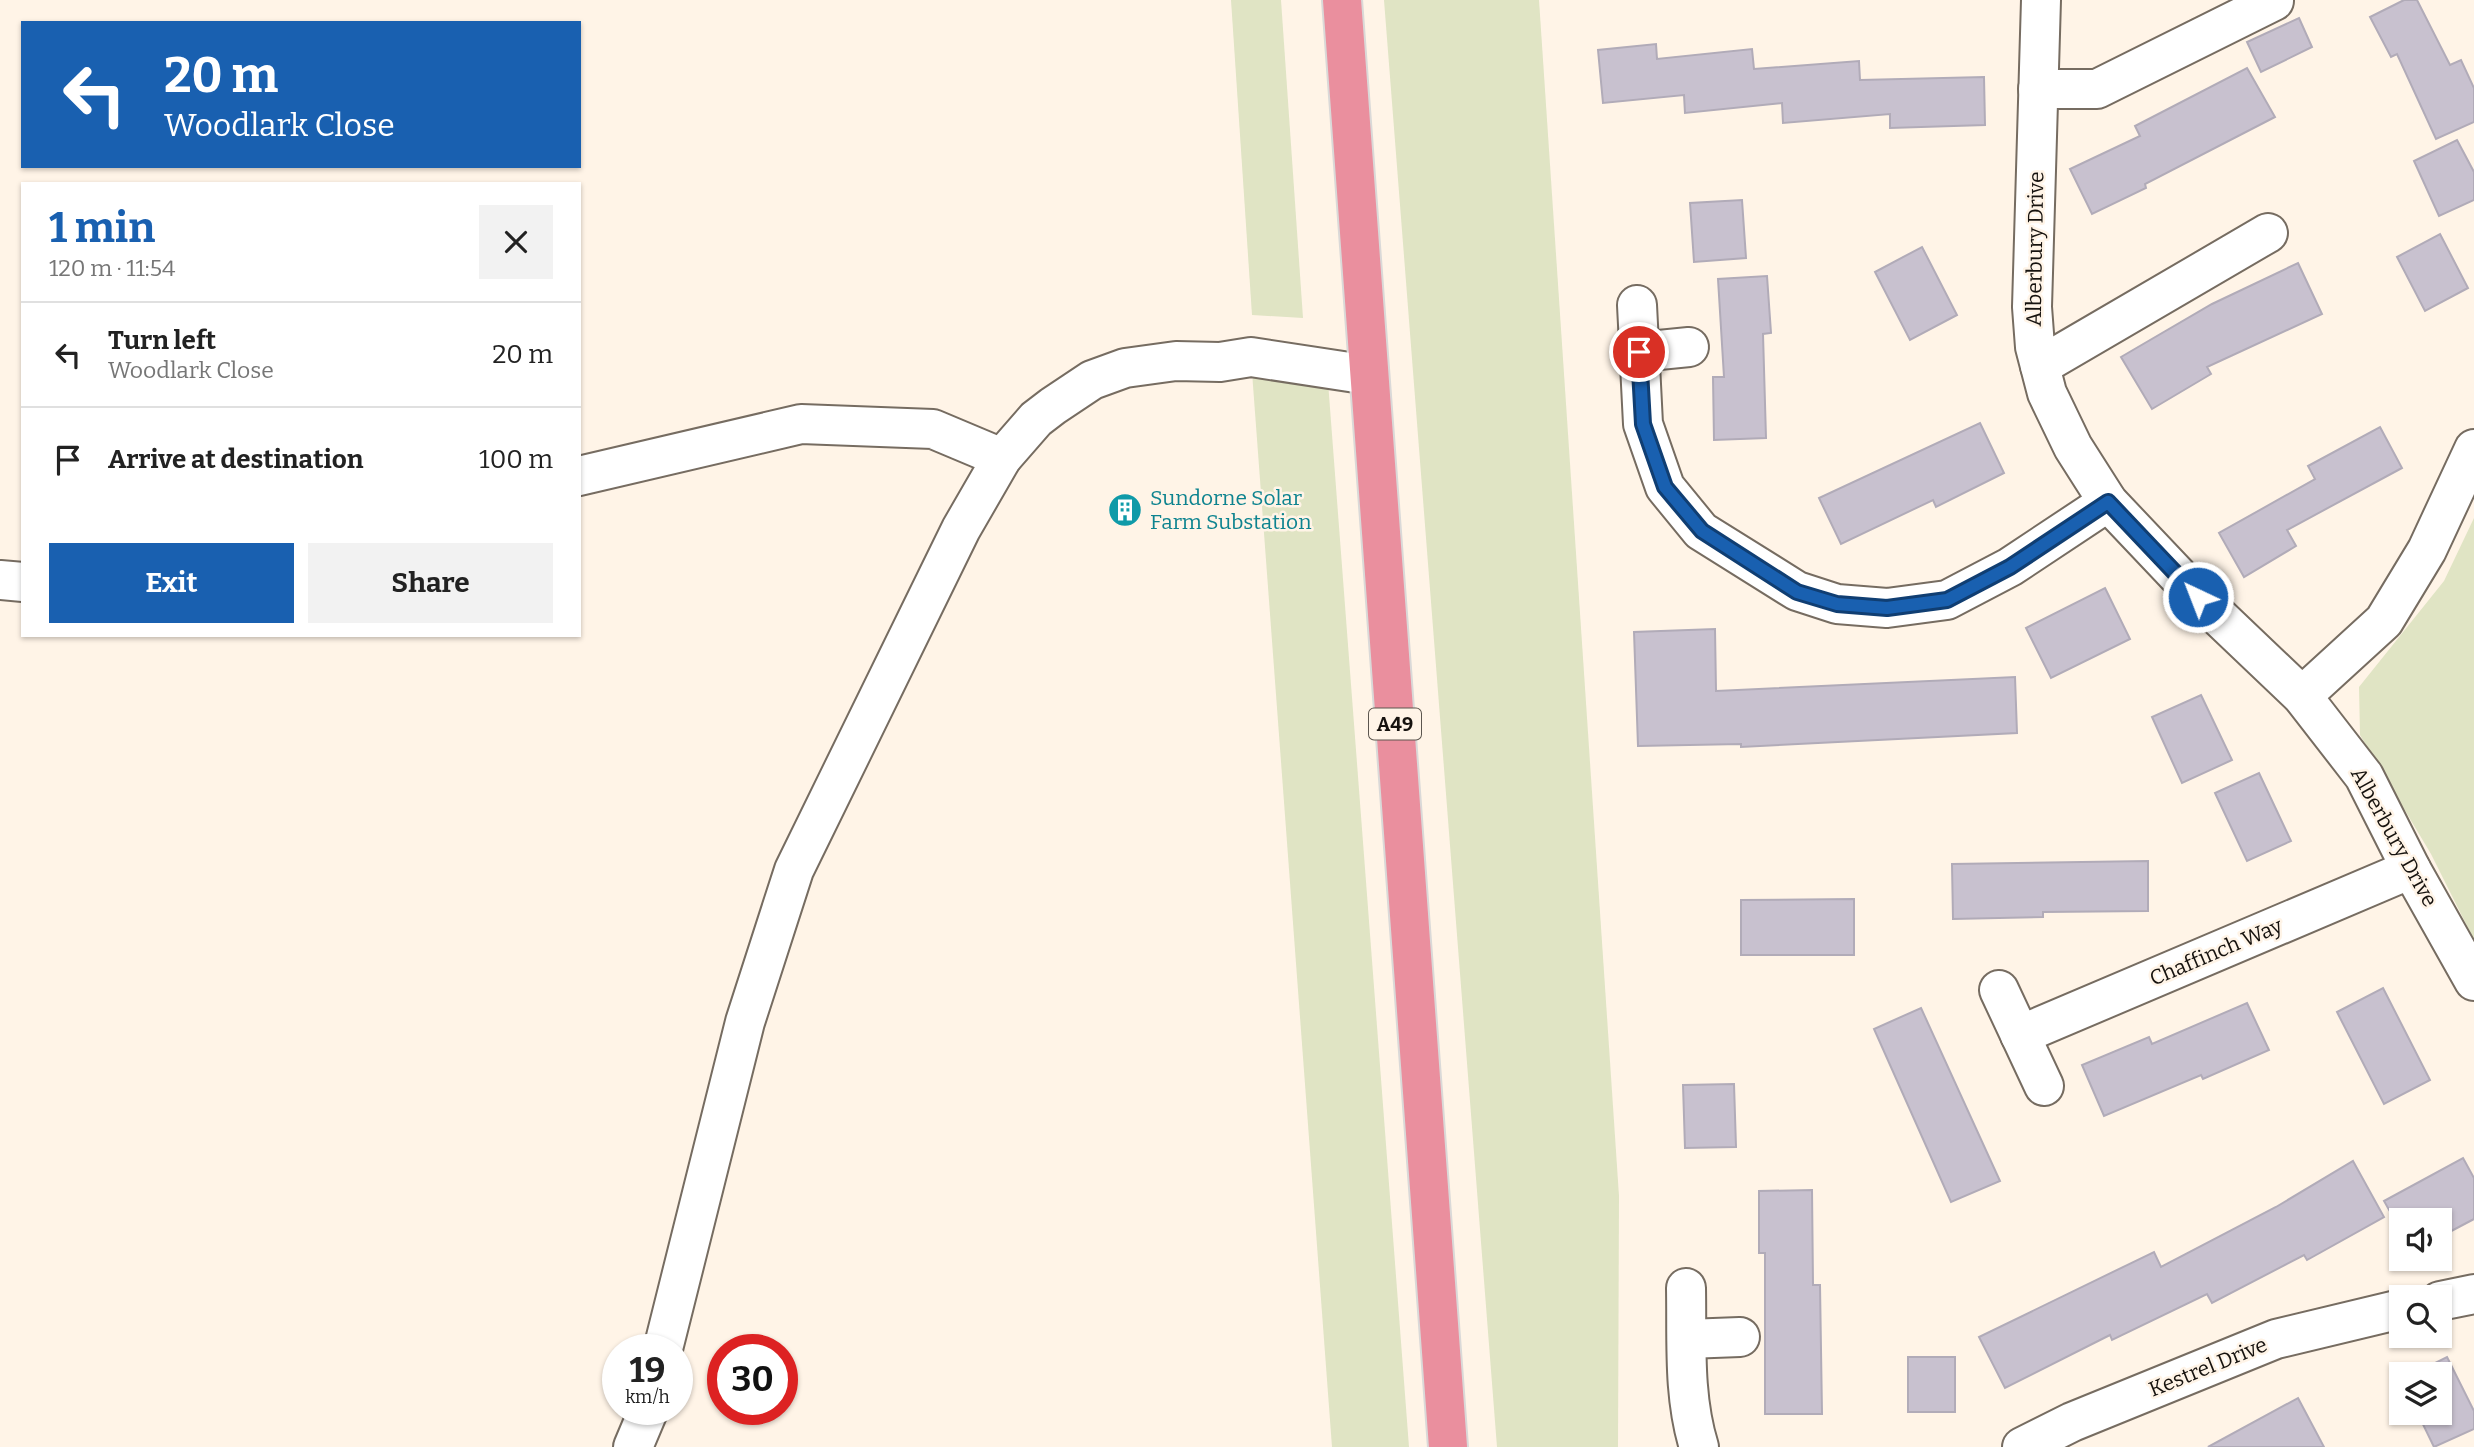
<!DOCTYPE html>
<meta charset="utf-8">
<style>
:root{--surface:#fff;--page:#f2f2f2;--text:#222;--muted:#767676;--line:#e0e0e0;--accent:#1960b0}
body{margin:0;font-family:Bitter,serif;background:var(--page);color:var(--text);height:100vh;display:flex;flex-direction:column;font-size:26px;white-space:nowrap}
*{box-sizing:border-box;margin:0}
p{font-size:23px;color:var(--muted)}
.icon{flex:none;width:38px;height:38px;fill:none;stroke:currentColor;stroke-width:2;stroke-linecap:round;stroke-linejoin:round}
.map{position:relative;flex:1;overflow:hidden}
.sheet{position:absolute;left:21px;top:182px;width:560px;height:455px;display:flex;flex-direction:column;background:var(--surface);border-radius:0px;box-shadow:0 2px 5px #0004}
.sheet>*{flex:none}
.top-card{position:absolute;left:21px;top:21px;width:560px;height:147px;border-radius:0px;box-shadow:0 2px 5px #0004;background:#1960b0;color:#fff;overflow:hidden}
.fabs{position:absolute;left:2389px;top:1208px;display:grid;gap:14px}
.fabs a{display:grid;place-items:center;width:63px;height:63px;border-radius:0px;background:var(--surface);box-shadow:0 2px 5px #0004;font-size:35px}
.speed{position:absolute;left:602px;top:1334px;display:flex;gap:14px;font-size:35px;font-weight:700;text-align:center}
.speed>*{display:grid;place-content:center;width:91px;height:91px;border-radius:50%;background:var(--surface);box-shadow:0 2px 5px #0004;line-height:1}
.speed small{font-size:18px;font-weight:400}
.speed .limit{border:10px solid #d22;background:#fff;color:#111}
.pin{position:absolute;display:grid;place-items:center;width:60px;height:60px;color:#fff;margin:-30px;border:4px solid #fff;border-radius:50%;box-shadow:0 2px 7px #0007}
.me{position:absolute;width:77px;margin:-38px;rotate:317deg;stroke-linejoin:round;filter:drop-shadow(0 0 5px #0008)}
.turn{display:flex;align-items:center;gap:24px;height:147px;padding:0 28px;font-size:32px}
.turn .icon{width:91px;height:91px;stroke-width:2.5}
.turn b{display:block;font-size:49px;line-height:60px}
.round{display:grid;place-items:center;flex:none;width:74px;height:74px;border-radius:0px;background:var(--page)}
.head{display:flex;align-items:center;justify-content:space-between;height:119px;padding:0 28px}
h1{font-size:42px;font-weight:700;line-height:52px;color:var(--accent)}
.primary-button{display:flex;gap:14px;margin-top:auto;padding:14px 28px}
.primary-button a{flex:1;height:80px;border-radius:0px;background:var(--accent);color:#fff;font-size:28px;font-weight:700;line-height:80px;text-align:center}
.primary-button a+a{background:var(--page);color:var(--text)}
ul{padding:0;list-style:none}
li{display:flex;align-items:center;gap:21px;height:105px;padding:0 28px;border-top:2px solid var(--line)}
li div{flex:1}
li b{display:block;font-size:26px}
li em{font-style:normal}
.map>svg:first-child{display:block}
.green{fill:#e0e4c4}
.building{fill:#c8c1cf;stroke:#b1abb8;stroke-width:2}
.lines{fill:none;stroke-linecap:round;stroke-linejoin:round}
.minor-casing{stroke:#766c61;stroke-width:42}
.highway-casing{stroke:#dad9d8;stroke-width:42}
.minor{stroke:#fff;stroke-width:38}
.highway{stroke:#ea8f9e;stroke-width:38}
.route-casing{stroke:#103e72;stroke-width:18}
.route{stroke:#1960b0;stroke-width:12}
.labels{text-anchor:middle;stroke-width:5;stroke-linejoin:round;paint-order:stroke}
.shield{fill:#fff4e7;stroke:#5c564f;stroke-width:2}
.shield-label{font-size:19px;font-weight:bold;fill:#16120e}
.street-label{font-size:21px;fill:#16120e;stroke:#fff4e7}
.culture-label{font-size:21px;fill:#0d838f;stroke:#fff4e7;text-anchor:start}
</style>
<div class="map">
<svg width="2474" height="1447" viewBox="0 0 2474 1447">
<rect width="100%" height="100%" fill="#fff4e7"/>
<g class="green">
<polygon points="1231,0 1281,0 1303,318 1252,315"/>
<polygon points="1384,0 1539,0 1619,1196 1618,1447 1497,1447"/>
<polygon points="1252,372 1328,382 1409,1447 1332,1447"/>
<polygon points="2474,518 2474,940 2431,854 2360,735 2359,687 2444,581"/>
</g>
<g class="building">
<polygon points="2404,0 2417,0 2450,65 2461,60 2474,88 2474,122 2436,139 2397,54 2391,57 2370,17"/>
<polygon points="2299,18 2312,47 2261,72 2247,42"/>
<polygon points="1656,44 1657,59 1752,49 1754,69 1859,61 1860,80 1984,77 1985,125 1890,128 1890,114 1783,123 1782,103 1685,113 1684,95 1603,103 1598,50"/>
<polygon points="2247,68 2275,117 2145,184 2146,188 2092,214 2070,169 2140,136 2135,126"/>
<polygon points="2457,140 2474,172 2474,200 2439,216 2414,161"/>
<polygon points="1742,200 1746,258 1694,262 1690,203"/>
<polygon points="2440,234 2468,288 2425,311 2397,257"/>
<polygon points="1922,247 1957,315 1910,340 1875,272"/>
<polygon points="2298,263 2322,314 2207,367 2211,374 2152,409 2121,357 2212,304"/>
<polygon points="1767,276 1771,333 1763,334 1766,438 1714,440 1713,377 1724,377 1718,279"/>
<polygon points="1980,423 2004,473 1936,507 1933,500 1841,544 1819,498"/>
<polygon points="2380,427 2402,468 2287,530 2296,546 2244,577 2219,533 2315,479 2308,466"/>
<polygon points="2105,588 2130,639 2051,678 2026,628"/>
<polygon points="1715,629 1716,691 2015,677 2017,733 1741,747 1741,744 1638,746 1634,632"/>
<polygon points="2201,695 2232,760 2182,783 2152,717"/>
<polygon points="2259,773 2291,841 2247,861 2215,793"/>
<polygon points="2148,861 2148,911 2043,912 2043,917 1953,919 1952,864"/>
<polygon points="1854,899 1854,955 1741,955 1741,900"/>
<polygon points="2383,988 2430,1080 2384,1104 2337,1012"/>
<polygon points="2247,1003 2269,1050 2203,1079 2201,1075 2104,1116 2082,1065 2149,1037 2152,1044"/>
<polygon points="1921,1008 2000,1181 1951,1202 1874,1029"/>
<polygon points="1734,1084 1736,1147 1685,1148 1683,1085"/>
<polygon points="2463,1158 2474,1178 2474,1219 2440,1237 2440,1220 2401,1220 2401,1231 2384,1201"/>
<polygon points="2353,1161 2384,1217 2307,1260 2304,1255 2212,1303 2207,1294 2112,1340 2110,1335 2005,1388 1979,1337 2154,1252 2161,1267 2276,1207"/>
<polygon points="1812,1190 1813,1285 1820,1285 1822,1414 1765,1414 1765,1253 1759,1253 1759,1191"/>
<rect x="1908" y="1357" width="47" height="55"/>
<polygon points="2447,1357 2474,1411 2474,1429 2434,1447 2417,1412 2440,1412 2440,1374 2413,1374"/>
<polygon points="2298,1398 2324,1447 2208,1447"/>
</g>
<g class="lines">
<g class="minor-casing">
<g id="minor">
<polyline points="2041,0 2032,307 2035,347 2047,393 2073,447 2108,502 2198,597 2302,696 2364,776 2411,869 2474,981"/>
<polyline points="2038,89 2097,89 2274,1"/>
<polyline points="1637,305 1643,424 1665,487 1701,531 1797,591 1837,604 1887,608 1947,600 2010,567 2108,502"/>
<polyline points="1639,352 1689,347"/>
<polyline points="2040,366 2268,233"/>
<polyline points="579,476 801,424 933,429 1002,458"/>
<polyline points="0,580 23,582"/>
<polyline points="2302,696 2384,621 2427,550 2474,449"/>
<polyline points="1999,990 2044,1086"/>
<polyline points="2020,1035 2411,869"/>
<path d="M1686,1288C1687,1341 1683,1396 1699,1447"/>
<polyline points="2440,1301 2474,1294"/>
<polyline points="1687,1339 1740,1337"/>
<polyline points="663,1349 745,1022 794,870 961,529 1002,458 1036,419 1053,406 1092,380 1125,368 1176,361 1220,362 1251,357 1369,375"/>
<polyline points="633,1447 649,1409"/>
<polyline points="2022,1447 2072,1422 2276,1339 2401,1309"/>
</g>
</g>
<g class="highway-casing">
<polyline id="highway" points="1342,0 1448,1447"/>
</g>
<use href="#minor" class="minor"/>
<use href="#highway" class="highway"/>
</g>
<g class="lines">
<g class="route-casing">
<polyline id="route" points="1639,352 1643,424 1665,487 1702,531 1797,592 1837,604 1887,608 1947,600 2010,567 2108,502 2198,597"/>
</g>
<use href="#route" class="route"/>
</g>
<defs>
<g id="building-disc" transform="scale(1.75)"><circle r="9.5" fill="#0f9aa8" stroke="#fff4e7"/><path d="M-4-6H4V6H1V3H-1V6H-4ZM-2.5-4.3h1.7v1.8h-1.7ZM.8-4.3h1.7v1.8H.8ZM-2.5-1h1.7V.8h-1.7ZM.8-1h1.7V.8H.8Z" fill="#fff"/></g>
</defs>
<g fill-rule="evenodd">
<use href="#building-disc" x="1125" y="510"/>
</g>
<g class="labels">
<rect class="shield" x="1369" y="708.5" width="52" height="31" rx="5"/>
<g class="shield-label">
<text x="1395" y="731">A49</text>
</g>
<g class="street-label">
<text transform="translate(2035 249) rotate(-89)" y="7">Alberbury Drive</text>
<text transform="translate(2394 837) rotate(61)" y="7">Alberbury Drive</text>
<text transform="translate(2216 952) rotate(-23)" y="7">Chaffinch Way</text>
<text transform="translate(2208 1367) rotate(-22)" y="7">Kestrel Drive</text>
</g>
<g class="culture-label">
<text x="1150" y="505">Sundorne Solar<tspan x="1150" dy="24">Farm Substation</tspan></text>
</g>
</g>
</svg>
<div class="fabs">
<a><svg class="icon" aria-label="sound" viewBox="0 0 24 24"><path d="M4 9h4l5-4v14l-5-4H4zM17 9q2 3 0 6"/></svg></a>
<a><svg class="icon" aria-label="search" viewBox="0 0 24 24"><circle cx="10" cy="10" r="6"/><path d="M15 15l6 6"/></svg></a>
<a><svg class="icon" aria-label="layers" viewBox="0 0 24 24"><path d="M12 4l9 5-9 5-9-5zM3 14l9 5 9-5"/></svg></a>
</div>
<div class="speed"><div>19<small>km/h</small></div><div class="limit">30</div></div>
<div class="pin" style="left:1639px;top:352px;background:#d93025"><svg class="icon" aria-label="arrive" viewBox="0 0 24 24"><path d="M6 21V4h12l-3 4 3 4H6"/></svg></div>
<svg class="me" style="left:2198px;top:597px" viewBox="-20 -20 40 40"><circle r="17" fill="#1960b0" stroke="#fff" stroke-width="3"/><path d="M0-11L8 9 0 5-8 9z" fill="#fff"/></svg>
<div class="top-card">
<div class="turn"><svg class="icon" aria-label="left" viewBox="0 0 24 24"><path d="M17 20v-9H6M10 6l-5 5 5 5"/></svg><div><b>20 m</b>Woodlark Close</div></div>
</div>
<section class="sheet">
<div class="head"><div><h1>1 min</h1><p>120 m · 11:54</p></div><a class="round"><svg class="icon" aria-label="close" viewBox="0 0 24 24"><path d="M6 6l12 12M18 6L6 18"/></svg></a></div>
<ul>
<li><svg class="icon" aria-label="left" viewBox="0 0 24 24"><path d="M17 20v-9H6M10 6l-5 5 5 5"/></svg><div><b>Turn left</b><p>Woodlark Close</p></div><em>20 m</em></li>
<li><svg class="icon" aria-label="arrive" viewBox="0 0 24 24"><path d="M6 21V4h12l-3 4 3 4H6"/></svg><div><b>Arrive at destination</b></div><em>100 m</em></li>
</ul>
<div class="primary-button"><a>Exit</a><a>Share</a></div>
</section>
</div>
